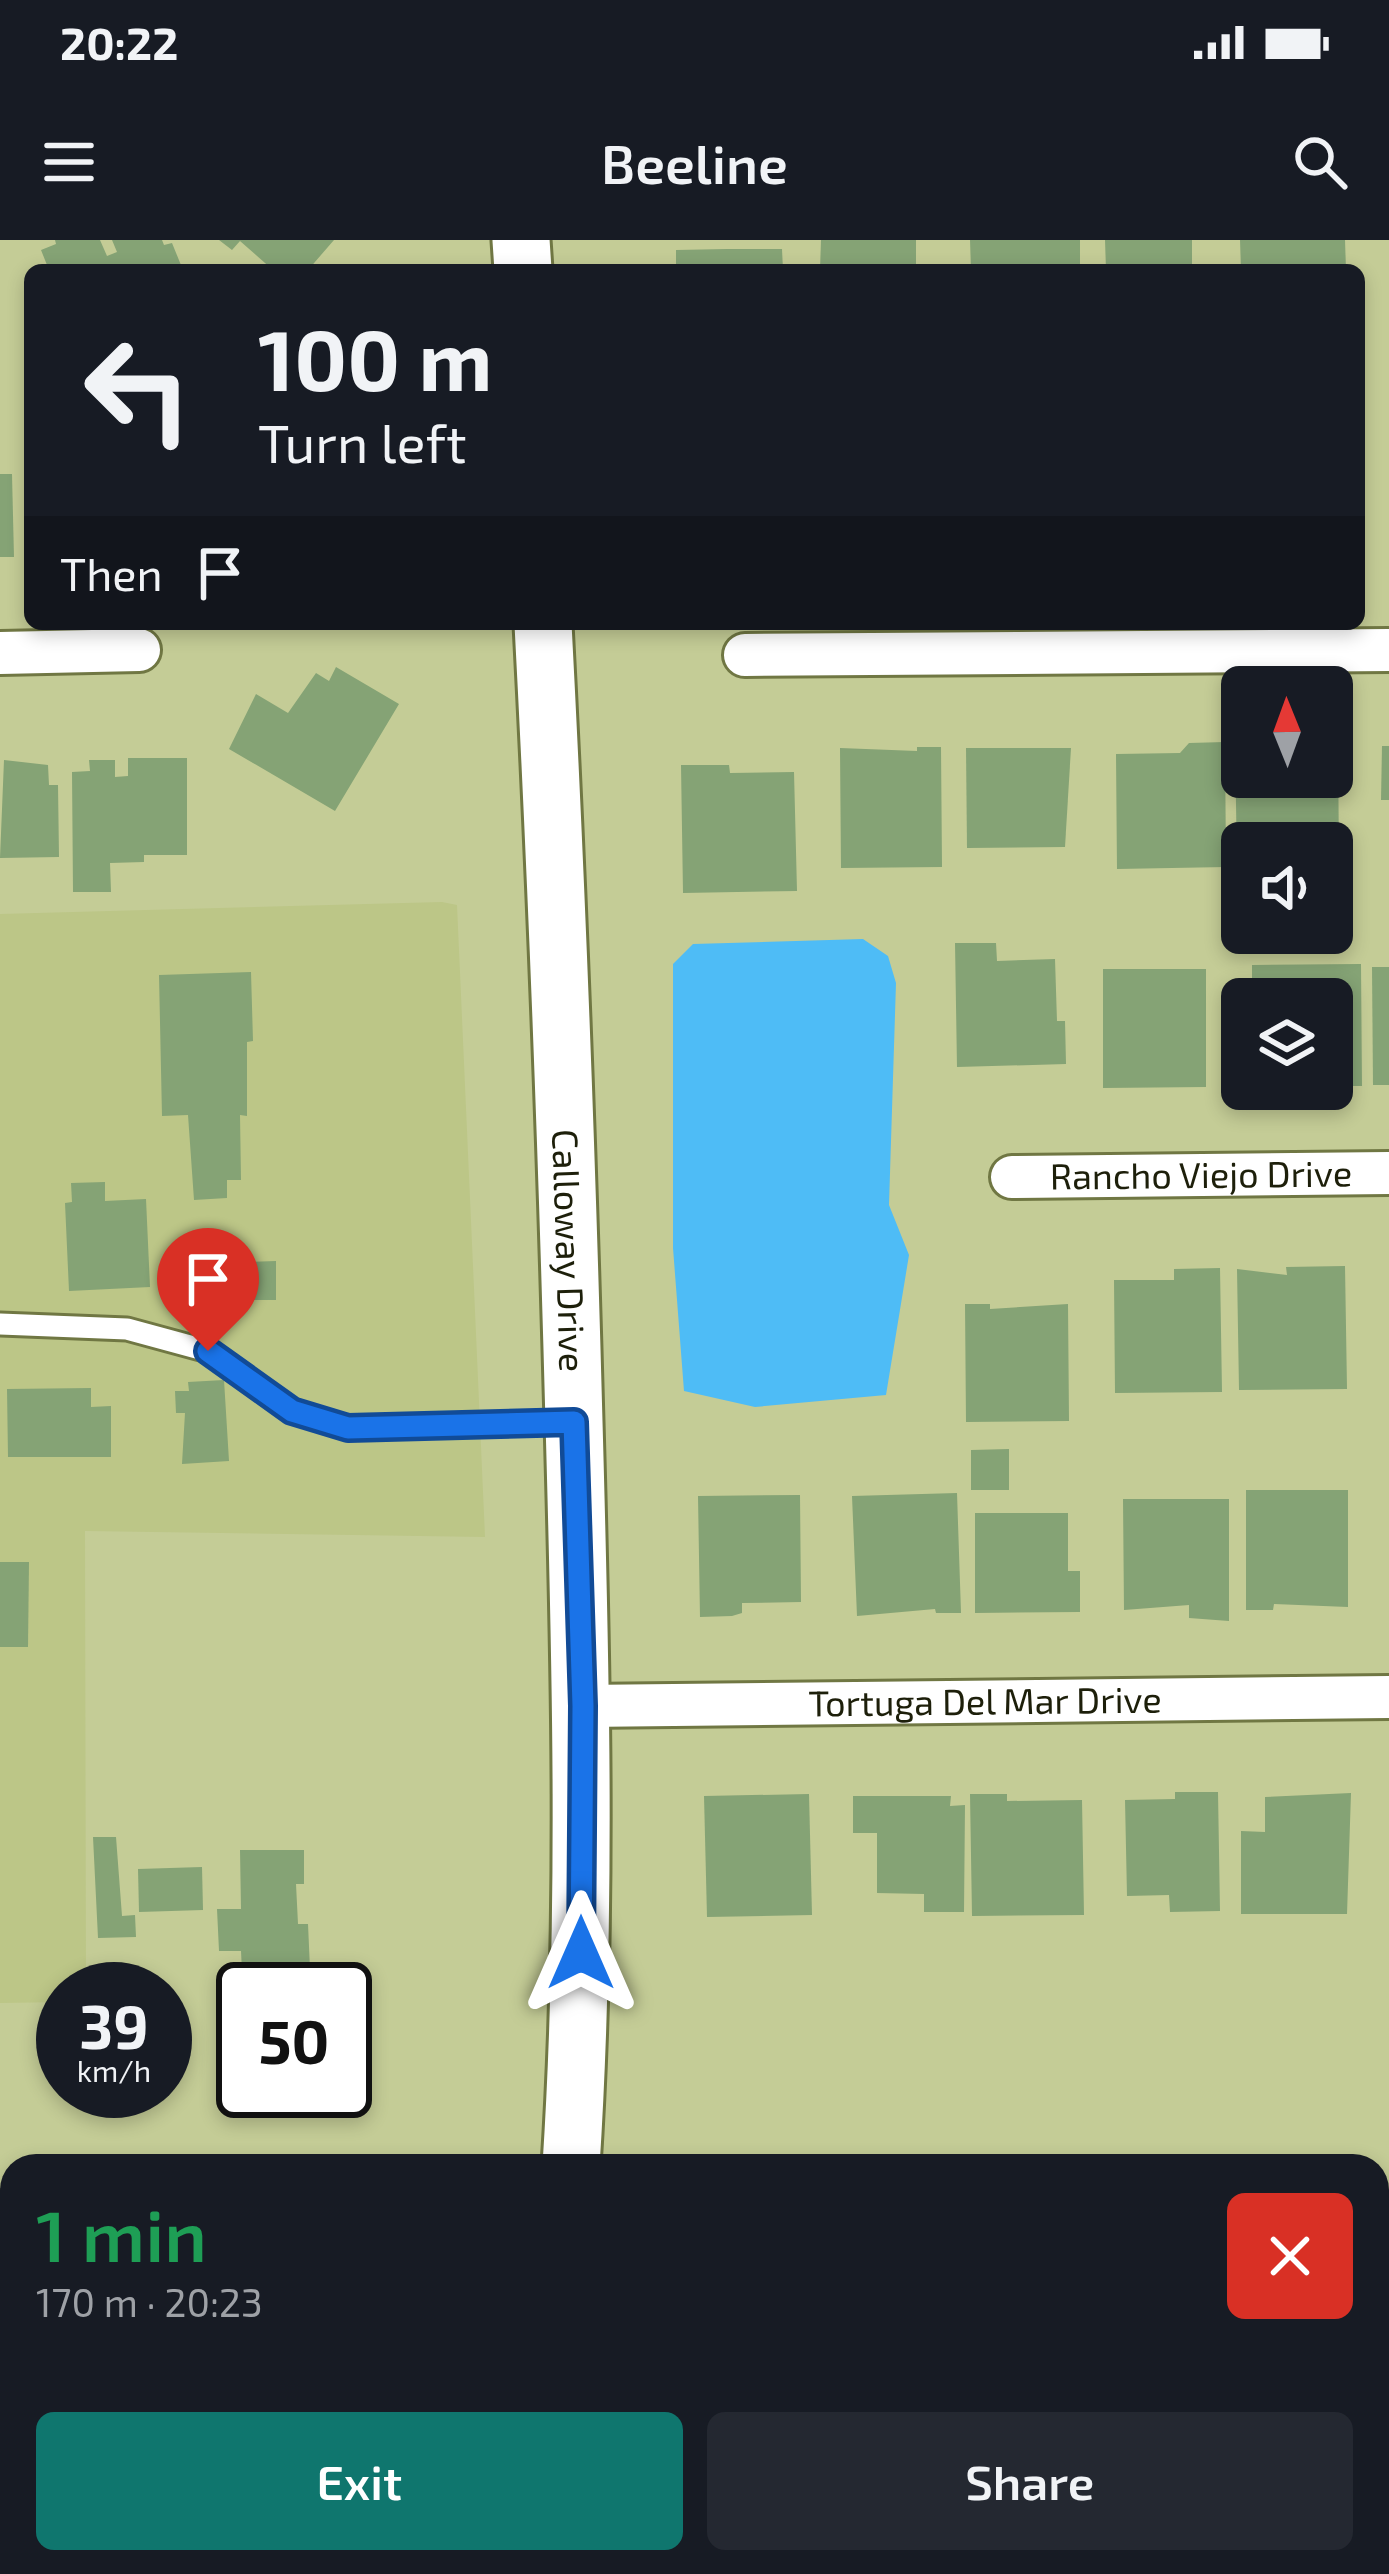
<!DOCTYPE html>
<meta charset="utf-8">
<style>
:root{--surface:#171b24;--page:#242831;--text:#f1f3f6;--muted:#9ea1a6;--accent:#0f766e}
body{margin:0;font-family:"Exo 2",sans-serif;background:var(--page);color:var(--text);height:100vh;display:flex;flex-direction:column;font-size:45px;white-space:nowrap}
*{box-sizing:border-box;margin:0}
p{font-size:39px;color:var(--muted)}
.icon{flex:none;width:66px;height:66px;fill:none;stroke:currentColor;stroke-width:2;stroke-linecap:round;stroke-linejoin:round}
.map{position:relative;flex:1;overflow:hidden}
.panel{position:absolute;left:0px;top:1914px;width:1389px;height:420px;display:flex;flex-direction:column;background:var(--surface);border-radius:36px 36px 0 0;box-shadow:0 6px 18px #0003}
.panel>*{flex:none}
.guide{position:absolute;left:24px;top:24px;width:1341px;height:366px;border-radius:18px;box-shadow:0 6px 18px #0003;background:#171b24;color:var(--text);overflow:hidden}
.needle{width:78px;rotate:359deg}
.controls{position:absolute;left:1221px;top:426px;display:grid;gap:24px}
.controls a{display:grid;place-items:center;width:132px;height:132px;border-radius:18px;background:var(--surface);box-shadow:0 6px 18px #0003;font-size:60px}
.speed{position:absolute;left:36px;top:1722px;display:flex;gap:24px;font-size:60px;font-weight:700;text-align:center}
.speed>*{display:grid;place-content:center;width:156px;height:156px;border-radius:50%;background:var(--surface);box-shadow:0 6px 18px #0003;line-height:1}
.speed small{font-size:30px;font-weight:400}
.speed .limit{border:6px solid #111;border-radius:18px;background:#fff;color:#111}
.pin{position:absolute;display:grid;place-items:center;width:102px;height:102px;color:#fff;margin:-123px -51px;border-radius:50% 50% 50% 0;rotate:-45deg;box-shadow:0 0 12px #0007}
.pin .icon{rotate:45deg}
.me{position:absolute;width:132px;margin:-66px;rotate:0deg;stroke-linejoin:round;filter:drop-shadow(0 0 9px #0008)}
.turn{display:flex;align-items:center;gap:42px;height:252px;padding:0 36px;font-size:54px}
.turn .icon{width:156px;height:156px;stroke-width:2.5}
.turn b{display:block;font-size:84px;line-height:102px}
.then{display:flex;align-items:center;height:114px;padding:0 36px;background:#0003;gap:24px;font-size:45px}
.round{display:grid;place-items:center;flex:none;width:126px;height:126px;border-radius:18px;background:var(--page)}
.headline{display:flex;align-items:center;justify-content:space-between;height:204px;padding:0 36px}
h1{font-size:72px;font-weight:600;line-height:90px;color:#1e9e55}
.primary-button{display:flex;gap:24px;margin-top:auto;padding:24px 36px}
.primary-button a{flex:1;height:138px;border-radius:18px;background:var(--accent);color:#fff;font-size:48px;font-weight:600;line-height:138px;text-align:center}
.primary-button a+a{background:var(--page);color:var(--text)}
.status{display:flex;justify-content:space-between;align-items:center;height:84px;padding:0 60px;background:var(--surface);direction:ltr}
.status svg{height:33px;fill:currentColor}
header{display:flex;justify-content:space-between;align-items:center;height:156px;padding:0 36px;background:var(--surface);font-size:54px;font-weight:600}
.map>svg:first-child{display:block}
.built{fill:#bcc687}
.water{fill:#4ebcf6}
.building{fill:#85a375}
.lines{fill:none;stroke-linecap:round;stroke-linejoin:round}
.service-casing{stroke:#707743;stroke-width:27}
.minor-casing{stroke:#707743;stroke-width:48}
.secondary-casing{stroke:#707743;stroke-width:63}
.service{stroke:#fff;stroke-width:21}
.minor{stroke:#fff;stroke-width:42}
.secondary{stroke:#fff;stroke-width:57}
.route-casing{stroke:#114b97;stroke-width:30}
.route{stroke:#1a73e8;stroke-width:21}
.labels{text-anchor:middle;stroke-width:10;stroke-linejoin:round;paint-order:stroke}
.street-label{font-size:36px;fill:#1d1f0a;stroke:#d1daa2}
</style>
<div class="status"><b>20:22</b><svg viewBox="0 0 49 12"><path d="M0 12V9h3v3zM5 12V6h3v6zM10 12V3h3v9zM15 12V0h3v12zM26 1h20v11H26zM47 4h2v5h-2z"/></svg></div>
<header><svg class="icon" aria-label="menu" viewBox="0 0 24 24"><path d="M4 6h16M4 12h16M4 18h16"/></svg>Beeline<svg class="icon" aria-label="search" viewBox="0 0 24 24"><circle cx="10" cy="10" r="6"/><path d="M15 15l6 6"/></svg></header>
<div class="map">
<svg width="1389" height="2334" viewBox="0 0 1389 2334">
<rect width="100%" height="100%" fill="#c4cc96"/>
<polygon class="built" points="442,662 457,665 485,1297 85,1291 86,1749 63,1749 63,1762 0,1763 0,674"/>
<polygon class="water" points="863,699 888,716 896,743 889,965 909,1015 886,1155 755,1167 684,1151 673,1008 673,724 693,704"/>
<g class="building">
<polygon points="55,0 100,0 107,16 117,12 112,0 162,0 164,5 172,3 183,30 49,30 41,10 56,4"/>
<polygon points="219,0 334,0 308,30 273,30 240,1 232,10"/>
<polygon points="821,0 916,0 916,30 820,30"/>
<polygon points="970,0 1080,0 1080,30 971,30"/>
<polygon points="1105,0 1192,0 1192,30 1106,30"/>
<polygon points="1240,0 1345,0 1346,30 1241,30"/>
<polygon points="727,9 782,9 783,30 676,30 676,10"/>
<polygon points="0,234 12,234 14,317 0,317"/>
<polygon points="336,427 399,464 335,571 229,509 256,454 288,473 316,433 329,441"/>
<polygon points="1225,502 1226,627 1117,629 1116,514 1180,513 1189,503"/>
<polygon points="1235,503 1242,503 1242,537 1332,537 1332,504 1338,503 1339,623 1332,623 1332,603 1242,603 1242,625 1237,625"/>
<polygon points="1382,506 1389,506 1389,560 1381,560"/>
<polygon points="917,507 941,507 942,627 841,628 840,508 917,511"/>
<polygon points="966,508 1071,508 1065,607 967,608"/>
<polygon points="128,518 187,518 187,615 144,615 144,622 110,623 111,652 73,652 72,532 90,531 89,520 115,520 115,537 128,536"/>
<polygon points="4,520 48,525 49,545 58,545 59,617 0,618"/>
<polygon points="681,525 729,525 730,533 794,532 797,651 683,653"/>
<polygon points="955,703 996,703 997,721 1055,719 1057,781 1065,781 1066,824 957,827"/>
<polygon points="1361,724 1362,846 1332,846 1332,759 1252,759 1252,725"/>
<polygon points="1372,727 1389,727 1389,845 1373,845"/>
<polygon points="1103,729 1206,729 1206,847 1103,848"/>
<polygon points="251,732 253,801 247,802 247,876 240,875 241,940 227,940 227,958 194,960 188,875 162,876 159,735"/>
<polygon points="105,942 105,961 146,959 150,1047 69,1051 65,963 72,962 71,943"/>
<polygon points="276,1021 276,1060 222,1060 222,1050 206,1050 207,1023"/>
<polygon points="1345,1026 1347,1149 1239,1150 1237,1029 1287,1035 1286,1027"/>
<polygon points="1220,1028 1222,1152 1115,1153 1114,1040 1174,1040 1174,1029"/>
<polygon points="965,1064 990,1064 990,1069 1068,1064 1069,1181 966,1182"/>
<polygon points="224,1140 229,1221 182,1224 185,1173 176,1173 175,1151 189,1151 188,1142"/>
<polygon points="91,1148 91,1167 111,1166 111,1217 8,1217 7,1149"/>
<polygon points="1009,1209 1009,1250 971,1250 971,1210"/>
<polygon points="1246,1250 1348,1250 1348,1367 1274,1364 1273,1370 1246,1370"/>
<polygon points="957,1253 961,1373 936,1373 935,1369 857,1376 852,1256"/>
<polygon points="800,1255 801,1362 742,1363 742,1373 732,1376 700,1377 698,1256"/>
<polygon points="1123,1259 1229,1259 1229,1381 1189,1378 1189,1365 1124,1370"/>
<polygon points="975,1273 1068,1273 1068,1331 1080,1331 1080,1372 975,1373"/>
<polygon points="0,1322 29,1322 28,1407 0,1407"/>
<polygon points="1175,1552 1218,1552 1220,1671 1170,1672 1169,1655 1127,1656 1125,1560 1175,1559"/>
<polygon points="1351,1553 1347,1674 1241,1674 1241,1591 1265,1592 1265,1557"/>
<polygon points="809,1554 812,1675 707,1677 704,1556"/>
<polygon points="970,1554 1007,1554 1007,1561 1082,1560 1084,1675 972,1676"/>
<polygon points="853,1556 951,1556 950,1566 965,1565 964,1672 924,1672 924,1654 877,1653 877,1593 853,1593"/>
<polygon points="93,1597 116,1597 122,1676 135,1675 136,1697 98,1698"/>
<polygon points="240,1610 304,1610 304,1644 296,1644 298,1684 308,1684 310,1729 242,1732 241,1711 219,1711 217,1669 241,1669"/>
<polygon points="202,1627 203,1670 139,1672 138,1629"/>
<polygon points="819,2322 877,2322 878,2334 820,2334"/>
</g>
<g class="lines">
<g class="service-casing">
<g id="service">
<polyline points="0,1084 127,1089 208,1111 292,1171 348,1188 574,1182"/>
<polyline points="1175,2322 1177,2334"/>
<polyline points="972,2334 987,2322"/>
</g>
</g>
<g class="minor-casing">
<g id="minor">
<polyline points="0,413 139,410"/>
<polyline points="745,415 1389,410"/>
<path id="s1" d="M1012,937L1389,933"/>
<path id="s2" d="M583,1466L1389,1457"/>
<polyline points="0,1972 12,1972"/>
<polyline points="206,2322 207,2334"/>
</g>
</g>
<g class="secondary-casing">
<g id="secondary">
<polyline points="521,0 523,30"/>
<path id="s3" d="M543,384C557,650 567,916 574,1182C581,1431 587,1678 571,1926"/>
<polyline points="544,2334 545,2322"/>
</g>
</g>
<use href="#service" class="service"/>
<use href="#minor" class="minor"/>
<use href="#secondary" class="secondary"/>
</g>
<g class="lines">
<g class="route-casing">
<polyline id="route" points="208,1111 292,1171 348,1188 574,1182 583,1466 581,1713"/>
</g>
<use href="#route" class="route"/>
</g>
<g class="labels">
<g class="street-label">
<text dy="13" stroke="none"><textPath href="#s1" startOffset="189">Rancho Viejo Drive</textPath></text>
<text dy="13" stroke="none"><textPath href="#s3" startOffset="627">Calloway Drive</textPath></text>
<text dy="13" stroke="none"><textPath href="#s2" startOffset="402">Tortuga Del Mar Drive</textPath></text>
</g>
</g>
</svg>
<div class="controls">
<a><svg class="needle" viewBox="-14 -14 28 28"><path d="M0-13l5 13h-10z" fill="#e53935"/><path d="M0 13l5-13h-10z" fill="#9ea1a6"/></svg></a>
<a><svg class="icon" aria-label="sound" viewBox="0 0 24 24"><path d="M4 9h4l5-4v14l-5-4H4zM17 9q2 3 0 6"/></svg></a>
<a><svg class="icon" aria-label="layers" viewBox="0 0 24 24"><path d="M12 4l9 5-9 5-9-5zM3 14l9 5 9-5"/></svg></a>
</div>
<div class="speed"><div>39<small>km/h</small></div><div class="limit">50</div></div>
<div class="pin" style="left:208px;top:1111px;background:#d93025"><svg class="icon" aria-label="arrive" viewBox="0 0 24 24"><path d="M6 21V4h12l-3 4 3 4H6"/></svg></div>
<svg class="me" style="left:581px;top:1713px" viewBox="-20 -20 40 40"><path d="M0-17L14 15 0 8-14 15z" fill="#1a73e8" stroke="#fff" stroke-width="4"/></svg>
<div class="guide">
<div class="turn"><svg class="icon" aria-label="left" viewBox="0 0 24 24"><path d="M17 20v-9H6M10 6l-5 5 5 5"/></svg><div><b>100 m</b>Turn left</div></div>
<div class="then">Then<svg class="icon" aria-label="arrive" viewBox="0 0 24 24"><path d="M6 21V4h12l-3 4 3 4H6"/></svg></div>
</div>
<section class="panel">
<div class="headline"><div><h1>1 min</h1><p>170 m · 20:23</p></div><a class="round" style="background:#d93025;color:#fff"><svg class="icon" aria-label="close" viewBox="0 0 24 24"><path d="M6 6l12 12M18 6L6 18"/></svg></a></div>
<div class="primary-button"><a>Exit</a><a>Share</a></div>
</section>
</div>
